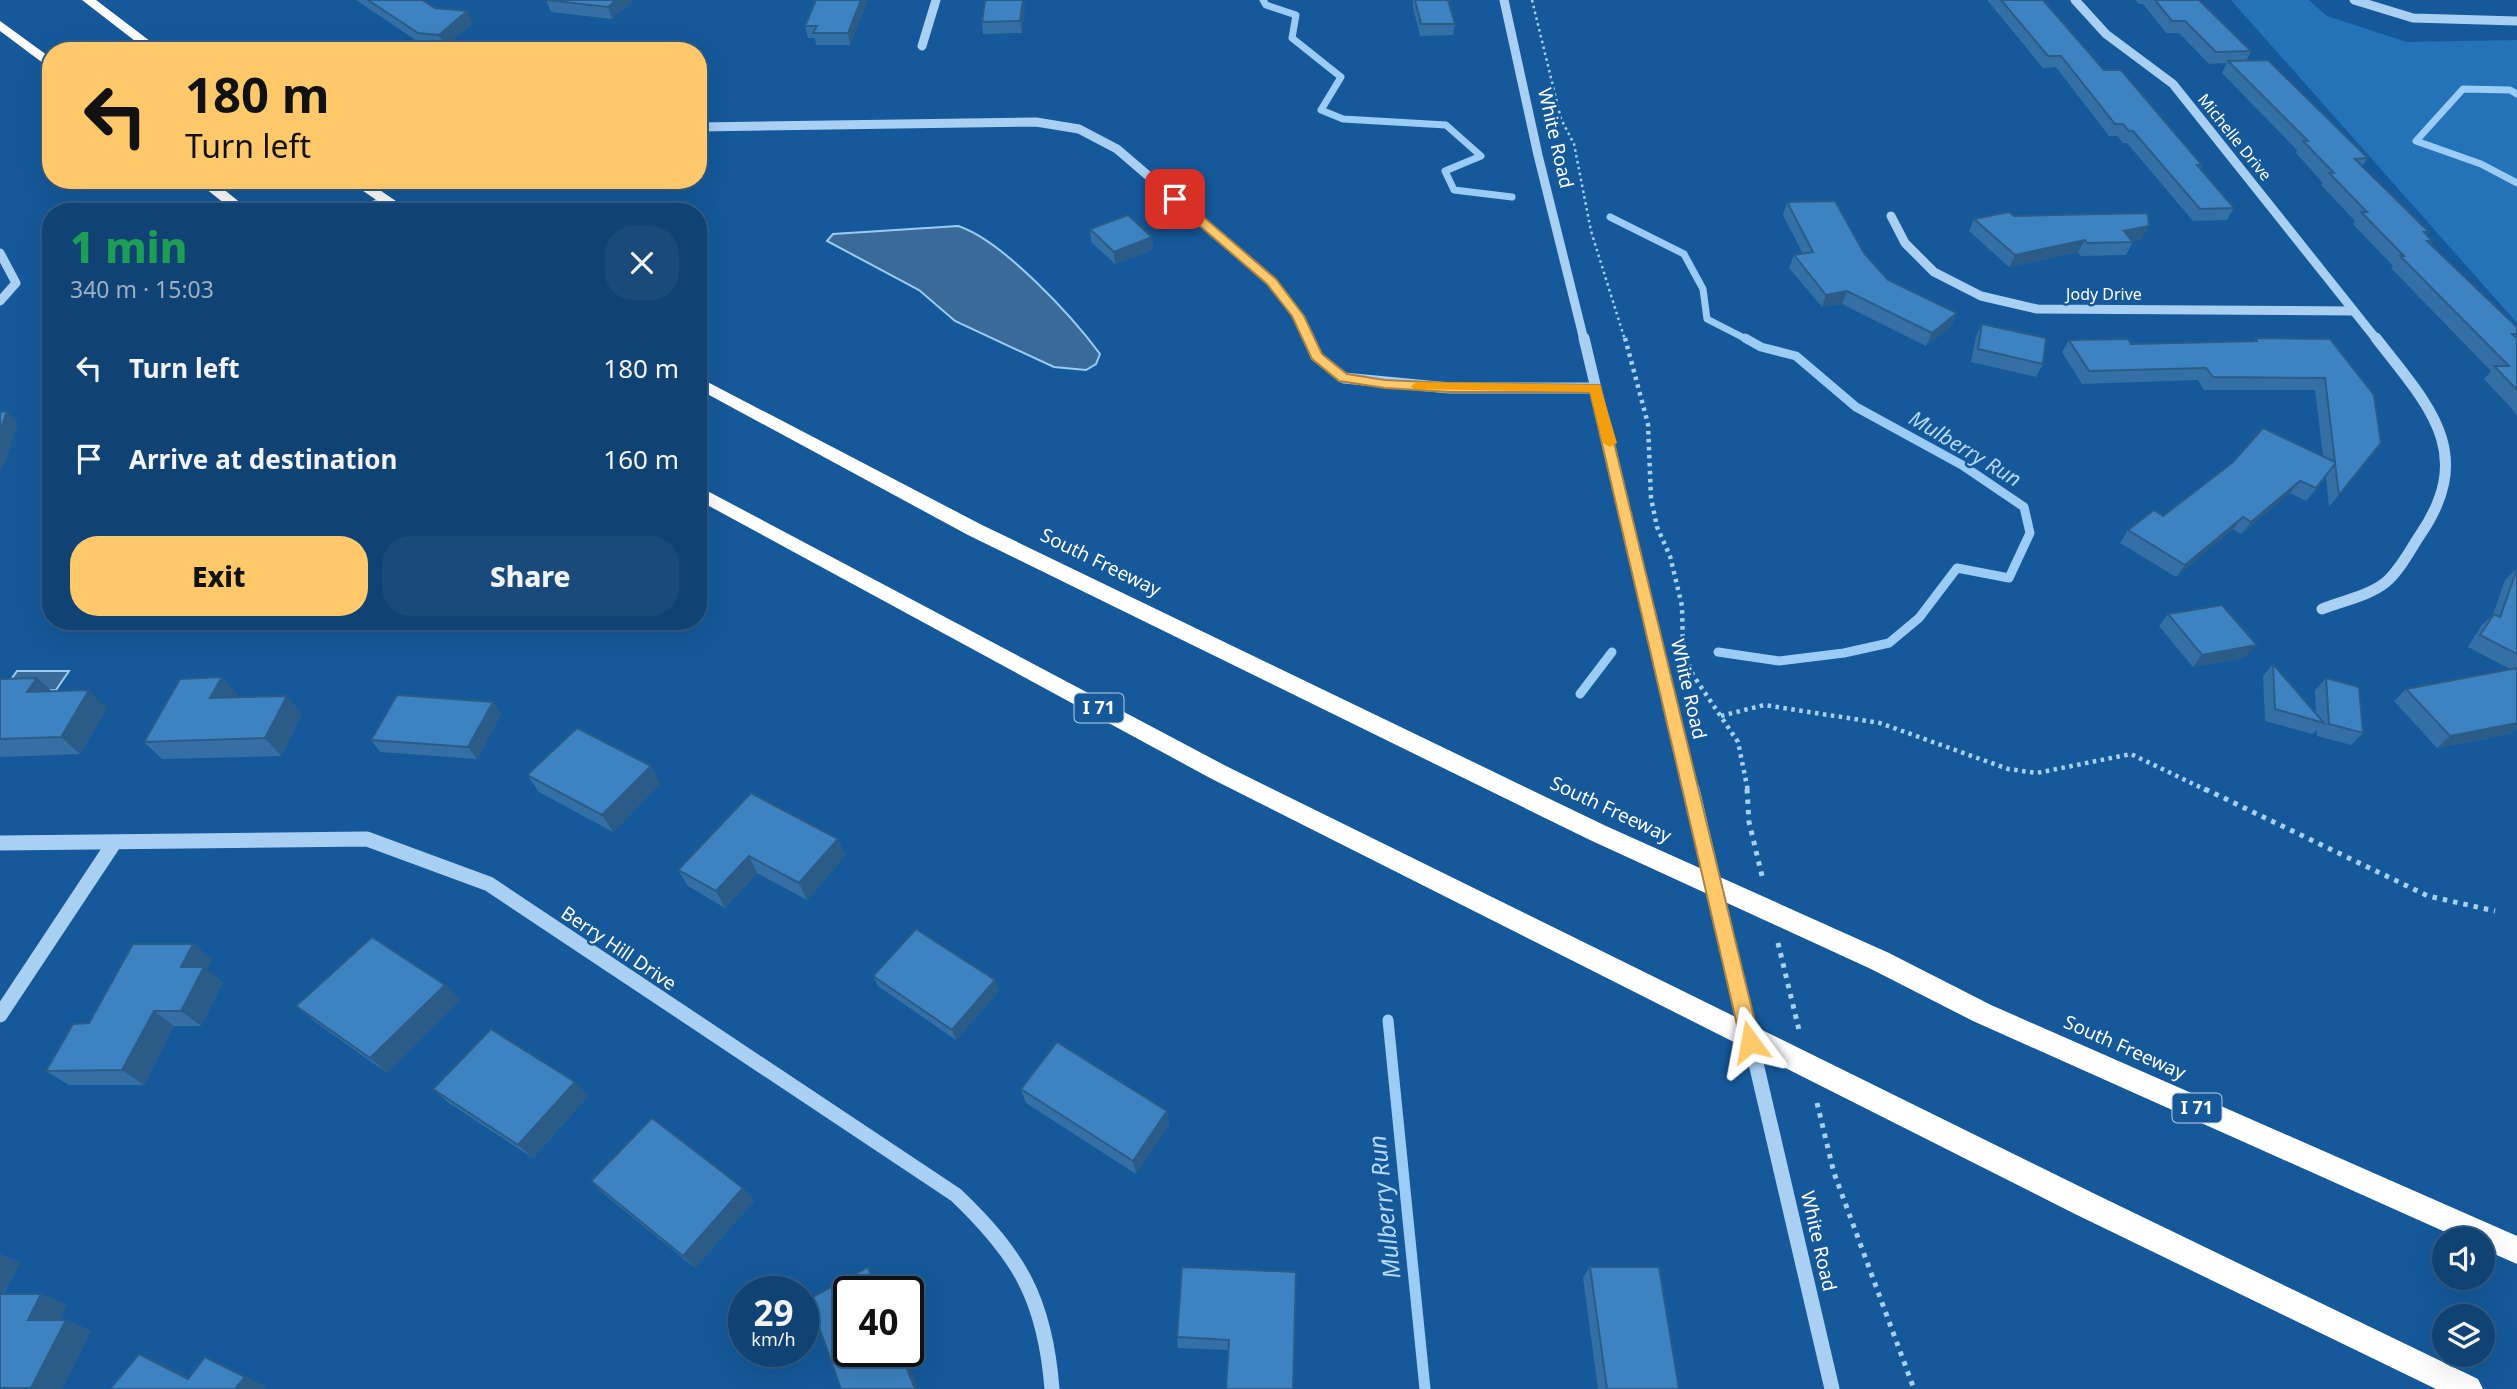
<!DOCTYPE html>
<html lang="en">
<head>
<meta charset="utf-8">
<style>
	:root { --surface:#104374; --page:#194a79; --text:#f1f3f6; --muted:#9cb0c5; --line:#305c86; --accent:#ffc96b }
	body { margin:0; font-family:"Noto Sans",sans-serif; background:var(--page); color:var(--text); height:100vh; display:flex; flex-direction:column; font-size:26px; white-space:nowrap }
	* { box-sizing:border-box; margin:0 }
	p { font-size:23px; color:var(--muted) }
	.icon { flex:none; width:38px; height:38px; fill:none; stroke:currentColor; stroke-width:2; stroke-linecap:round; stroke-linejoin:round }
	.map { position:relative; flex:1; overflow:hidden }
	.sheet { position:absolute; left:42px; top:203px; width:665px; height:427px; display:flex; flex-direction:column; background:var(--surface); border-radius:28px; box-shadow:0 7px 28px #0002,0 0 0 2px var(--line) }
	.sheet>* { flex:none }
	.hud { position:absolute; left:42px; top:42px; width:665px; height:147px; border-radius:28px; box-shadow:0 7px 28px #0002,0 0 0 2px var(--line); background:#ffc96b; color:#111; overflow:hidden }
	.controls { position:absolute; left:2432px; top:1227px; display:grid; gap:14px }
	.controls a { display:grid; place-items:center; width:63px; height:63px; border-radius:50%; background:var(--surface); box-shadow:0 7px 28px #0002,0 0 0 2px var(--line); font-size:35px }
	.speed { position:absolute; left:728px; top:1276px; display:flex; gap:14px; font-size:35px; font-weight:700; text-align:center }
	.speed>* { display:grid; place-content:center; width:91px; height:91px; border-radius:50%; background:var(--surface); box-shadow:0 7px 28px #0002,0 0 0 2px var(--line); line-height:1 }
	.speed small { font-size:18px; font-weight:400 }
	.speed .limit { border:4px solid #111; border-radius:10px; background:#fff; color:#111 }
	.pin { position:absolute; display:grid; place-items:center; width:60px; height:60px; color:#fff; margin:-30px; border-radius:14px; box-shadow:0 4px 10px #0006 }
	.me { position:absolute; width:77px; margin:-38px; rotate:347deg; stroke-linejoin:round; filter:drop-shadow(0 0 5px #0008) }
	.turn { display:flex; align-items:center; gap:24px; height:147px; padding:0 28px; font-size:32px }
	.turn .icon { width:91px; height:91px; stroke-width:2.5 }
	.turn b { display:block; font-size:49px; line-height:60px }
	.round { display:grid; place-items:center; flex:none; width:74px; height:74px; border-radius:28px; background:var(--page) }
	.overview { display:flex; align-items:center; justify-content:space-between; height:119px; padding:0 28px }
	h1 { font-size:42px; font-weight:800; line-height:52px; color:#1e9e55 }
	.button { display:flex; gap:14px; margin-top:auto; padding:14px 28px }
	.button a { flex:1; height:80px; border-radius:28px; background:var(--accent); color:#111; font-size:28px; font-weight:800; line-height:80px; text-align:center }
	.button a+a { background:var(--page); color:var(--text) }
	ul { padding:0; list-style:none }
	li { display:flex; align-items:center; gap:21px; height:91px; padding:0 28px }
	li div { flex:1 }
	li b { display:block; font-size:26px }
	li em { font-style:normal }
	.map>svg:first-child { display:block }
</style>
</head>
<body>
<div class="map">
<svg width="2517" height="1389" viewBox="0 0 2517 1389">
	<rect width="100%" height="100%" fill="#15599a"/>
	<!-- green -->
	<polygon fill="#2472b7" points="2231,0 2309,0 2327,16 2407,42 2517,40 2517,323"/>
	<!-- water -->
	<g fill="#396a98" stroke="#9bccf5" stroke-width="2">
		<path d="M958 226C1002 240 1072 316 1100 354L1096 364 1086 370 1054 367 955 321 919 290 827 241 833 234Z"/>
		<polygon points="17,671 69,671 56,690 3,691"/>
	</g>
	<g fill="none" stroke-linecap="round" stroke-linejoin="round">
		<!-- stream-far2 -->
		<g stroke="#9bccf5" stroke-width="7">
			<polyline points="1263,0 1266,5 1296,15 1292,38 1341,77 1321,110 1343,119 1446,125 1481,156 1445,171 1454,190 1512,197"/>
			<polyline points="2517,94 2510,90 2463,89 2416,141 2481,164 2517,183"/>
			<polyline points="1610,217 1684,254 1703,289 1707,319 1748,340"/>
		</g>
		<!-- stream-far1 -->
		<g stroke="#9bccf5" stroke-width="9">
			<polyline points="1718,652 1779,661 1844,653 1889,643 1919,618 1957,568 2009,578 2030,533 2024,507 1962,465 1856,407 1796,356 1761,347 1745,338"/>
			<polyline points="1580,694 1612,652"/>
		</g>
		<!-- stream -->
		<polyline stroke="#9bccf5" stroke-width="11" points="1388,1020 1425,1389"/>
		<!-- path-far2 -->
		<polyline stroke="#a9d0f3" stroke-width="2.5" stroke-dasharray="2.5 3.5" stroke-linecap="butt" points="1532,0 1561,119 1574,144 1591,231 1625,340"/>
		<!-- path-far1 -->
		<g stroke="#a9d0f3" stroke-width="4.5" stroke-dasharray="3.5 4.5" stroke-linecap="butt">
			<polyline points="1625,338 1648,424 1651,498 1657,527 1670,556 1682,606 1683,649 1693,675 1738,742 1748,791"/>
			<polyline points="1721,716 1764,705 1880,723 2008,769 2037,773 2131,754 2208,791"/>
		</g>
		<!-- path -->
		<g stroke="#a9d0f3" stroke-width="5" stroke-dasharray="4.5 6" stroke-linecap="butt">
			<polyline points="1747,789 1749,822 1763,880"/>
			<polyline points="2205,789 2428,896 2495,911"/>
			<polyline points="1778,943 1799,1030"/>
			<polyline points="1817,1103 1834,1173 1914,1389"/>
		</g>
		<!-- minor-far2 -->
		<g stroke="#a9d0f3" stroke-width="9">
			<polyline points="1504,0 1538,155 1584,340"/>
			<polyline points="2075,0 2106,34 2173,84 2377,340"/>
			<polyline points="2354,0 2413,18 2517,21"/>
			<polyline points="922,46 936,0"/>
			<polyline points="698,127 1036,122 1079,129 1117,149 1271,281 1297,316 1309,340"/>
			<polyline points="359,212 385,200"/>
			<polyline points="1891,216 1905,243 1934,272 1981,296 2037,309 2353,311"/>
			<polyline points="0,253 16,283 0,301"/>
		</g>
		<!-- minor-far1 -->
		<g stroke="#a9d0f3" stroke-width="11">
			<polyline points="1308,338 1316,356 1344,378 1449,388 1596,388"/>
			<polyline points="1584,338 1692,791"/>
			<path d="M2322 609C2342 601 2369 596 2386 582 2400 570 2410 550 2420 535 2477 452 2428 405 2376 338"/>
		</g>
		<!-- minor -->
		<g stroke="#a9d0f3" stroke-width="15">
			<polyline points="1692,789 1832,1389"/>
			<path d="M0 843 367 839 489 884 956 1195C1020 1256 1045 1300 1052 1389"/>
			<polyline points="0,1015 114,843"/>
		</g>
		<!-- highway -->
		<g fill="#fff" fill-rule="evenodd">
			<polygon points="82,0 96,0 163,51 148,51"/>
			<polygon points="0,21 51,58 51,69 0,31"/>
			<polygon points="195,180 212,180 252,212 235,212"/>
			<polygon points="347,180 365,180 412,212 394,212"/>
			<polygon points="698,377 982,525 1606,826 1889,953 1991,1005 2517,1236 2517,1264 2483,1249 2483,1239 2461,1239 1973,1021 1871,969 1590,840 968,535 698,389"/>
			<polygon points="698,486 1226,766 2095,1194 2478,1379 2483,1389 2436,1389 2075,1214 1210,778 698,500"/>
		</g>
	</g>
	<!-- wall -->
	<g fill="#3470a6">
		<polygon points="356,0 422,0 435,8 473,23 445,47 423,45"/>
		<polygon points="546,0 634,0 612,19 551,12"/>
		<polygon points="868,0 850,45 816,45 815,38 808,38 805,26"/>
		<polygon points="1413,0 1448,0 1455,24 1453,35 1420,36 1413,7"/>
		<polygon points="1987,0 2043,0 2104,70 2202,165 2200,169 2234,208 2227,220 2193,221 2127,143 2123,143 2117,136 2109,136 2056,67 2043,68"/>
		<polygon points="2135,0 2199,0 2251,51 2246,61 2368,158 2362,166 2429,232 2427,235 2432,241 2430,244 2517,327 2517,416 2513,410 2484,379 2491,371 2391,268 2393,266 2353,224 2355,221 2321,185 2323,183 2296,153 2297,150 2222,73 2227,63 2209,64 2179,33 2166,33 2143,4 2139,4"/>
		<polygon points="1025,4 1022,33 983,34 982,22"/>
		<polygon points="1787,202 1864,253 1888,280 1957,313 1951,326 1926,346 1842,304 1822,307 1789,268 1794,255 1803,254 1783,215"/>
		<polygon points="2014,216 2142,239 2132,241 2133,242 2126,255 2081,256 2078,252 2009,267 1969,231 1974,219"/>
		<polygon points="1090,229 1152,237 1153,250 1115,264 1091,242"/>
		<polygon points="1982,324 2043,364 2036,377 1971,362 1976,336"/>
		<polygon points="2256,338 2330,339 2381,443 2329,507 2326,477 2306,501 2290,493 2241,534 2233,529 2176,577 2120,543 2128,530 2163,516 2323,456 2315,390 2204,390 2198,380 2082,384 2062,352 2069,340 2131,344 2254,341"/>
		<polygon points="2517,568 2517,728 2510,734 2437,748 2394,701 2406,689 2510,669 2468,647 2481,626 2493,615 2505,580"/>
		<polygon points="2168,614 2246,657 2193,667 2159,626"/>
		<polygon points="2273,664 2316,713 2315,690 2326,678 2363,733 2351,745 2317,736 2317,730 2313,734 2265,721 2263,676"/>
		<polygon points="0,679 52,691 107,708 80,754 0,757"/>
		<polygon points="238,695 236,698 287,696 302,714 281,756 162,759 144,742"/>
		<polygon points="493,702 501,714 477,759 380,752 371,740"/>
		<polygon points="651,766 660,784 613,832 539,792 527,775"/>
		<polygon points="838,839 845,856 807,900 757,873 725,908 688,886 678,870"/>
		<polygon points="193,944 212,959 207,970 223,982 201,1026 174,1026 144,1085 69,1085 46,1071 89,1023"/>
		<polygon points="873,976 999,991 956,1040 878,986"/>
		<polygon points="445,985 460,1000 387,1073 314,1021 296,1006"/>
		<polygon points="575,1082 588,1096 533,1158 449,1103 433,1089"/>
		<polygon points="1021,1089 1167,1111 1169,1125 1136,1174 1026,1103"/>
		<polygon points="591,1181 743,1188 754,1201 695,1268 604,1194"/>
		<polygon points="0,1254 20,1263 3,1294 41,1294 67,1305 59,1320 66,1320 91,1331 62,1389 0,1389"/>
		<polygon points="1182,1267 1293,1389 1228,1350 1178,1348 1177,1337"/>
		<polygon points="1590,1267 1679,1389 1598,1389 1583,1278"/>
	</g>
	<!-- shaded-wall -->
	<g fill="#2b5b87">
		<polygon points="616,0 634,0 612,19 608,7"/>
		<polygon points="861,0 868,0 850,45 848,33"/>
		<polygon points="1023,0 1024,0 1025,4 1022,33 1020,21"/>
		<polygon points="467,11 473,23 445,47 439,35"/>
		<polygon points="2149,226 2142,239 2124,243 2124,231"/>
		<polygon points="1152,237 1153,250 1115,264 1114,252"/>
		<polygon points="2085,240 2078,252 2009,267 2015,255"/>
		<polygon points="1847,291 1842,304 1822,307 1826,295"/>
		<polygon points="1957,313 1951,326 1926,346 1932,333"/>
		<polygon points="7,411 18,424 7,458 0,473 0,432"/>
		<polygon points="2300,481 2290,493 2241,534 2251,522"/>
		<polygon points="2243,517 2233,529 2176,577 2185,565"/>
		<polygon points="2257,645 2246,657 2193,667 2202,655"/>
		<polygon points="222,677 238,695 227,716 210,698"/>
		<polygon points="37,678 56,695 27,692"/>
		<polygon points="89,690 107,708 80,754 61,737"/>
		<polygon points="287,696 302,714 281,756 265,738"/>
		<polygon points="493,702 501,714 477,759 468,747"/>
		<polygon points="2517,723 2517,728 2510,734 2437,748 2450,736"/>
		<polygon points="651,766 660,784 613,832 602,815"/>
		<polygon points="838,839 845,856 807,900 799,883"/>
		<polygon points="749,856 757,873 725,908 716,891"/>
		<polygon points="193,944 212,959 207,970 223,982 201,1026 181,1011 181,967"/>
		<polygon points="995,980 999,991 956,1040 952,1030"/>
		<polygon points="445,985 460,1000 387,1073 370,1058"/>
		<polygon points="154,1011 174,1026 144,1085 122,1070"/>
		<polygon points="575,1082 588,1096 533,1158 518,1145"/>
		<polygon points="1167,1111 1169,1125 1136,1174 1133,1161"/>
		<polygon points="743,1188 754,1201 695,1268 683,1256"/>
		<polygon points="0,1254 20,1263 0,1298"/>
		<polygon points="868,1267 876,1279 881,1292 877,1292"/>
		<polygon points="41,1294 67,1305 54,1331 28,1320"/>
		<polygon points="66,1320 91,1331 62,1389 34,1389 31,1388"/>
		<polygon points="900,1351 904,1351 918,1389 915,1389"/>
		<polygon points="139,1354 163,1364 211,1389 188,1379"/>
		<polygon points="205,1357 228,1367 267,1387 265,1389 235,1389"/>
	</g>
	<!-- building -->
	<g fill="#3d82c1" stroke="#2b5b87" stroke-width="2">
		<polygon points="368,0 422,0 435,8 467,11 439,35 418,33"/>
		<polygon points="546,0 616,0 608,7"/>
		<polygon points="816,0 861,0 848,33 813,33 817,26 805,26"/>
		<polygon points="985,0 1023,0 1020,21 982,22"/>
		<polygon points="1415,0 1448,0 1455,24 1421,24"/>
		<polygon points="2001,0 2043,0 2104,70 2121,70 2202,165 2197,165 2234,208 2200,209 2133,131 2129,131 2123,124 2115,124 2061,56 2048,56"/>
		<polygon points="2155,0 2199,0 2251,51 2216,52 2185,21 2172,21"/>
		<polygon points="2268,60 2368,158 2355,159 2429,232 2424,232 2432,241 2427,241 2517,327 2517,334 2512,334 2517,339 2517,390 2494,366 2509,366 2400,256 2404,256 2361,212 2367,212 2329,173 2334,173 2303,141 2308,141 2228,61"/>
		<polygon points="1835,201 1864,253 1888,280 1957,313 1932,333 1847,291 1826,295 1794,255 1813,252 1787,202"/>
		<polygon points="2009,212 2014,216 2148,213 2149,226 2124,231 2133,242 2087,243 2085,240 2015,255 1974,219"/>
		<polygon points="1128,215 1152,237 1114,252 1090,229"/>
		<polygon points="1982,324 2046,338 2043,364 1978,349"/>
		<polygon points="2256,338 2330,339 2374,395 2381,443 2339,495 2335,464 2316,488 2300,481 2251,522 2243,517 2185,565 2128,530 2154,510 2163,516 2233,462 2263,428 2335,462 2325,378 2213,377 2206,368 2089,371 2069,340 2128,339 2131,344 2257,341"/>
		<polygon points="7,411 0,432 0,412"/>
		<polygon points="2517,569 2517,654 2480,635 2494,614 2500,617"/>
		<polygon points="2222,605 2257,645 2202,655 2168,614"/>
		<polygon points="2273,664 2324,723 2275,709"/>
		<polygon points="2517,668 2517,723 2450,736 2406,689"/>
		<polygon points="222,677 210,698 287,696 265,738 144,742 180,679"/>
		<polygon points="37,678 27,692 89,690 61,737 0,739 0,679"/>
		<polygon points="2326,678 2359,687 2363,733 2329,724"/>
		<polygon points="397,695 493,702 468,747 371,740"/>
		<polygon points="577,728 651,766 602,815 527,775"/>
		<polygon points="751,793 838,839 799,883 749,856 716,891 678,870"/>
		<polygon points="916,929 995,980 952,1030 873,976"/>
		<polygon points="372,937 445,985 370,1058 296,1006"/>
		<polygon points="133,944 193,944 181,967 204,967 181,1011 154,1011 122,1070 46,1071 73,1024 89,1023"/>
		<polygon points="491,1029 575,1082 518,1145 433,1089"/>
		<polygon points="1057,1042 1167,1111 1133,1161 1021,1089"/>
		<polygon points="652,1118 743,1188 683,1256 591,1181"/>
		<polygon points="868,1267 877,1292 849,1292 849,1351 900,1351 915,1389 841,1389 809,1299"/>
		<polygon points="1182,1267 1296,1272 1293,1389 1226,1389 1229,1340 1177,1337"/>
		<polygon points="1590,1267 1659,1267 1679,1389 1607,1389"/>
		<polygon points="0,1294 41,1294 28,1320 66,1320 31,1388 0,1388"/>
		<polygon points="139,1354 188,1379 205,1357 245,1377 235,1389 110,1389"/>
	</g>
	<!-- route -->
	<polygon fill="#ffc96b" stroke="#a68346" stroke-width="2" points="1171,196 1179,196 1276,279 1304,316 1322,354 1347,374 1385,380 1449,383 1600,385 1760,1042 1757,1049 1750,1051 1743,1049 1741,1042 1590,392 1449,392 1385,388 1339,381 1312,359 1292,316 1267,284 1171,201"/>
	<!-- slow -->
	<polygon fill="#f59e0b" points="1417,382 1600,385 1617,443 1610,447 1603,443 1590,392 1413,389 1411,386"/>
	<g text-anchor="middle" stroke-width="5" stroke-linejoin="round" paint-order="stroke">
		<!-- far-street labels -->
		<g font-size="16" fill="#fff" stroke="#15599a">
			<text transform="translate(2235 137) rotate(51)" y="6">Michelle Drive</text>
			<text x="2104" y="300">Jody Drive</text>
		</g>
		<!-- shield labels -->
		<g fill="#15599a" stroke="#b9cde1" stroke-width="2">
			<rect x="1074.5" y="693.5" width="49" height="29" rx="5"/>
			<rect x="2172.5" y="1093.5" width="49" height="29" rx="5"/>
		</g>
		<g font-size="18" font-weight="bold" fill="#fff">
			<text x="1099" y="714">I 71</text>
			<text x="2197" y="1114">I 71</text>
		</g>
		<!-- street labels -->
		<g font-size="19" fill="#fff" stroke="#15599a">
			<text transform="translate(1556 138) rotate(77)" y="7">White Road</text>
			<text transform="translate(1101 562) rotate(26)" y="7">South Freeway</text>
			<text transform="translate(1689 689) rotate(77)" y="7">White Road</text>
			<text transform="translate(1611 809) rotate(25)" y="7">South Freeway</text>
			<text transform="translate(619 948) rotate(34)" y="7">Berry Hill Drive</text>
			<text transform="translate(2125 1047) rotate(24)" y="7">South Freeway</text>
			<text transform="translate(1819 1241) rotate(77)" y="7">White Road</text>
		</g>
		<!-- water labels -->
		<g font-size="21" font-style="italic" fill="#b5daf9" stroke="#15599a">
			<text transform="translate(1965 449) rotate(31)" y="7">Mulberry Run</text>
		</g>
		<!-- near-water labels -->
		<g font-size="24" font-style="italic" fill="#b5daf9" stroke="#15599a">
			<text transform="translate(1385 1207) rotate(-96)" y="8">Mulberry Run</text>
		</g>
	</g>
</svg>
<div class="controls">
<a><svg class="icon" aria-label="sound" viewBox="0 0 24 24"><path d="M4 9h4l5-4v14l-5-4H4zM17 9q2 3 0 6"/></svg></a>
<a><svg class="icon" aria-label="layers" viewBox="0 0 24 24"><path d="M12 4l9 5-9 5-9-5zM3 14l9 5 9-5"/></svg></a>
</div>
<div class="speed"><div>29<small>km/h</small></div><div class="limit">40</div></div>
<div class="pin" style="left:1175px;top:199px;background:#d93025"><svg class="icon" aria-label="arrive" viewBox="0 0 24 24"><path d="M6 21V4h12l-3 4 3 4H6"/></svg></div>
<svg class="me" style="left:1750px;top:1042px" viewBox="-20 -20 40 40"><path d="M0-17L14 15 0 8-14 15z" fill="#ffc96b" stroke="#fff" stroke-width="4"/></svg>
<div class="hud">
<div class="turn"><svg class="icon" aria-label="left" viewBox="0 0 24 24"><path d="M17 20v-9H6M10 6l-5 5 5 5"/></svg><div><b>180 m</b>Turn left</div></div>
</div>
<section class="sheet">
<div class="overview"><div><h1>1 min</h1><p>340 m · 15:03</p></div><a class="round"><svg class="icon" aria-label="close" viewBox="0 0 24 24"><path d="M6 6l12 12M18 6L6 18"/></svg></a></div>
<ul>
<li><svg class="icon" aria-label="left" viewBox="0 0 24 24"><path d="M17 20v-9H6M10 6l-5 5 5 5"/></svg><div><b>Turn left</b></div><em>180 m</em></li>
<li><svg class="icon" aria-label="arrive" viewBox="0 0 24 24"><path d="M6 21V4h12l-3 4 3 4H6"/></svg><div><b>Arrive at destination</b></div><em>160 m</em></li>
</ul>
<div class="button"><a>Exit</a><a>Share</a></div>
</section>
</div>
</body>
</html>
